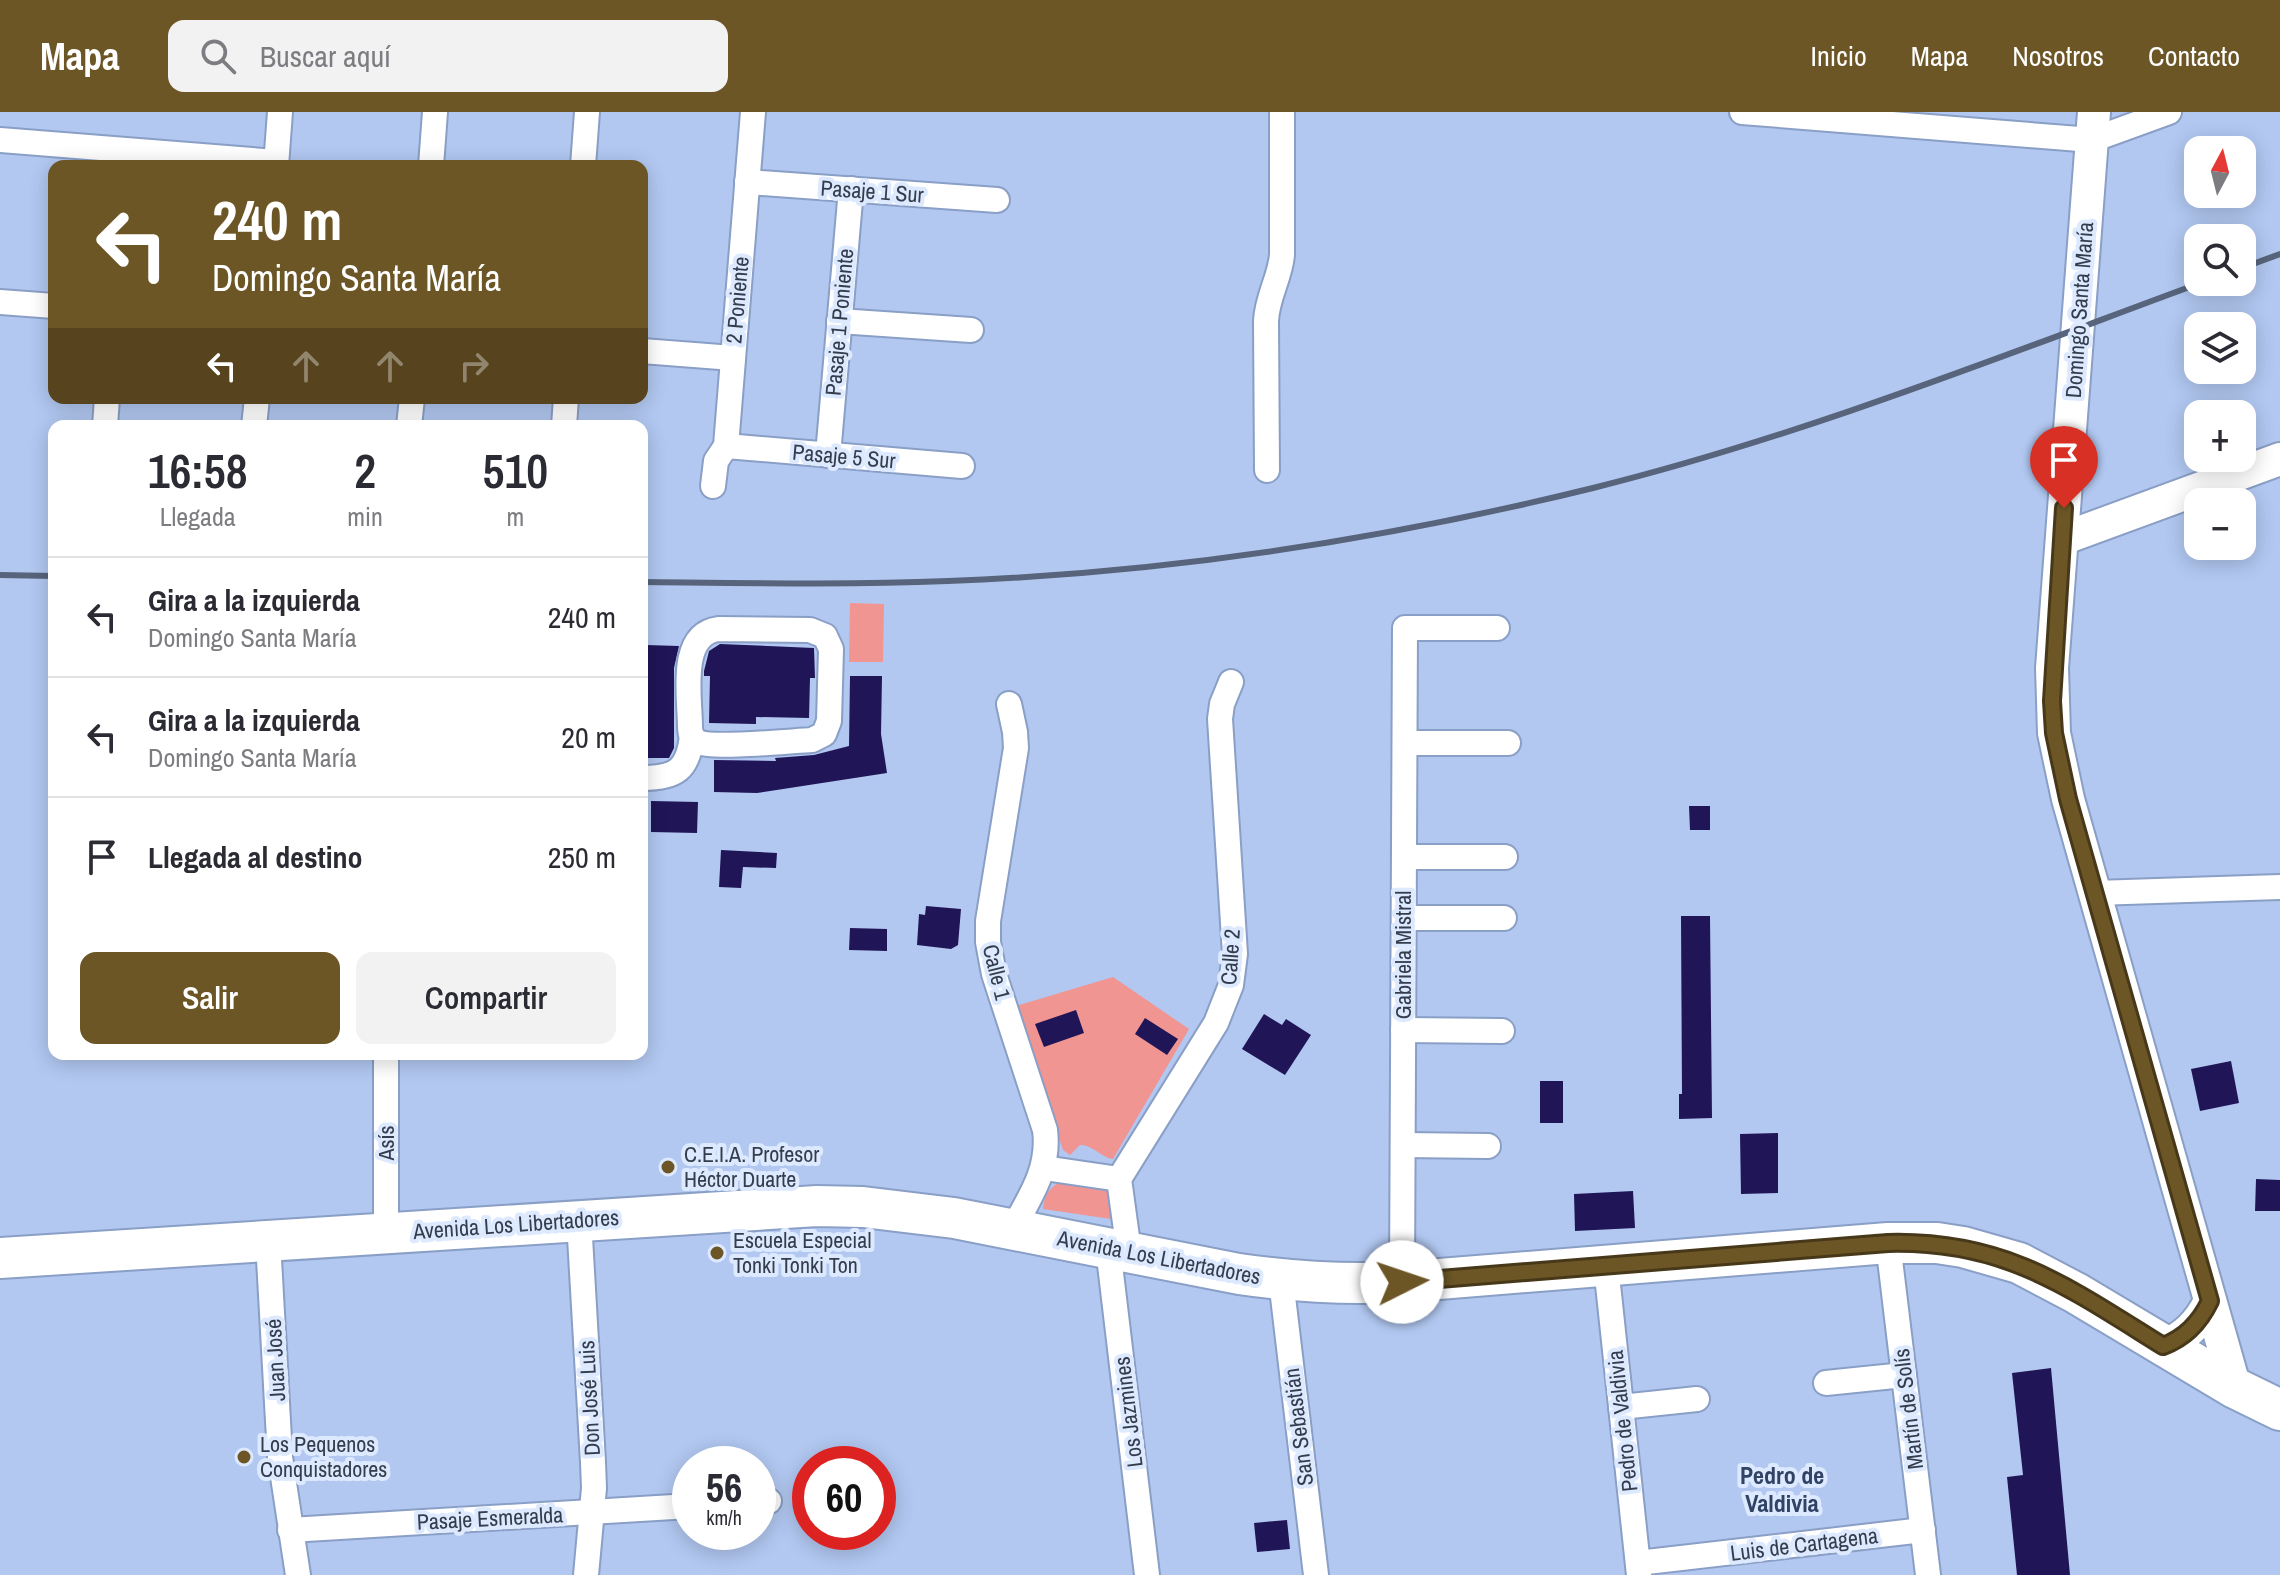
<!DOCTYPE html>
<html lang="es">
<head>
<meta charset="utf-8">
<style>
	:root { --surface:#fff; --page:#f2f2f3; --text:#2b2b33; --muted:#7c7c81; --line:#e1e1e2; --accent:#6d5626 }
	body { margin:0; font-family:"Archivo Narrow",sans-serif; background:var(--page); color:var(--text); height:100vh; display:flex; flex-direction:column; font-size:30px; white-space:nowrap }
	* { box-sizing:border-box; margin:0 }
	p { font-size:26px; color:var(--muted) }
	.icon { flex:none; width:44px; height:44px; fill:none; stroke:currentColor; stroke-width:2; stroke-linecap:round; stroke-linejoin:round }
	.map { position:relative; flex:1; overflow:hidden }
	.side { position:absolute; left:48px; top:308px; width:600px; height:640px; display:flex; flex-direction:column; background:var(--surface); border-radius:16px; box-shadow:0 4px 20px #0003 }
	.side>* { flex:none }
	.banner { position:absolute; left:48px; top:48px; width:600px; height:244px; border-radius:16px; box-shadow:0 4px 20px #0003; background:#6d5626; color:#fff; overflow:hidden }
	.needle { width:52px; rotate:7deg }
	.controls { position:absolute; left:2184px; top:24px; display:grid; gap:16px }
	.controls a { display:grid; place-items:center; width:72px; height:72px; border-radius:16px; background:var(--surface); box-shadow:0 4px 20px #0003; font-size:40px }
	.speed { position:absolute; left:672px; top:1334px; display:flex; gap:16px; font-size:40px; font-weight:700; text-align:center }
	.speed>* { display:grid; place-content:center; width:104px; height:104px; border-radius:50%; background:var(--surface); box-shadow:0 4px 20px #0003; line-height:1 }
	.speed small { font-size:20px; font-weight:400 }
	.speed .limit { border:12px solid #d22; background:#fff; color:#111 }
	.pin { position:absolute; display:grid; place-items:center; width:68px; height:68px; color:#fff; margin:-82px -34px; border-radius:50% 50% 50% 0; rotate:-45deg; box-shadow:0 0 8px #0007 }
	.pin .icon { rotate:45deg }
	.me { position:absolute; width:88px; margin:-44px; rotate:86deg; stroke-linejoin:round; filter:drop-shadow(0 0 6px #0008) }
	.turn { display:flex; align-items:center; gap:28px; height:168px; padding:0 32px; font-size:36px }
	.turn .icon { width:104px; height:104px; stroke-width:2.5 }
	.turn b { display:block; font-size:56px; line-height:68px }
	.lanes { display:flex; align-items:center; height:76px; padding:0 32px; background:#0003; justify-content:center; gap:40px; direction:ltr }
	.lanes .off { opacity:.35 }
	.eta { display:flex; justify-content:space-evenly; align-items:center; height:136px; text-align:center }
	.eta b { font-size:48px; font-weight:600; line-height:56px }
	.action { display:flex; gap:16px; margin-top:auto; padding:16px 32px }
	.action a { flex:1; height:92px; border-radius:16px; background:var(--accent); color:#fff; font-size:32px; font-weight:600; line-height:92px; text-align:center }
	.action a+a { background:var(--page); color:var(--text) }
	ul { padding:0; list-style:none }
	li { display:flex; align-items:center; gap:24px; height:120px; padding:0 32px; border-top:2px solid var(--line) }
	li div { flex:1 }
	li b { display:block; font-size:30px }
	li em { font-style:normal }
	header { display:flex; align-items:center; gap:48px; box-sizing:border-box; height:112px; padding:0 40px; background:var(--accent); color:#fff }
	header strong { font-size:38px }
	nav { display:flex; gap:44px; margin-inline-start:auto; font-size:28px }
	.search { width:560px; height:72px; background:var(--page); display:flex; align-items:center; gap:20px; box-sizing:border-box; padding:0 28px; border-radius:16px; color:var(--muted); font-size:30px }
	.map>svg:first-child { display:block }
</style>
</head>
<body>
<header>
<strong>Mapa</strong>
<div class="search"><svg class="icon" aria-label="search" viewBox="0 0 24 24"><circle cx="10" cy="10" r="6"/><path d="M15 15l6 6"/></svg>Buscar aquí</div>
<nav><a>Inicio</a><a>Mapa</a><a>Nosotros</a><a>Contacto</a></nav>
</header>
<div class="map">
<svg width="2280" height="1463" viewBox="0 0 2280 1463">
	<rect width="100%" height="100%" fill="#b2c8f1"/>
	<!-- green -->
	<g fill="#f09591">
		<polygon points="850,491 884,492 883,550 849,550"/>
		<path d="M1113 865 1189 917 1113 1047C1100 1045 1092 1032 1080 1033L1070 1043 1063 1038 1016 894Z"/>
		<path d="M1064 1067C1092 1073 1121 1069 1111 1107L1043 1097C1045 1080 1050 1076 1064 1067Z"/>
	</g>
	<!-- building -->
	<g fill="#201557">
		<polygon points="720,532 814,536 815,566 810,566 809,606 756,605 756,612 709,611 710,564 704,564 704,559 709,539"/>
		<polygon points="646,533 679,534 674,556 674,636 669,646 642,646"/>
		<polygon points="850,564 882,564 881,622 887,661 757,681 714,680 714,648 776,649 775,646 814,643 849,634"/>
		<polygon points="651,689 698,690 697,721 651,720"/>
		<polygon points="1689,694 1710,694 1710,718 1690,718"/>
		<polygon points="721,738 777,741 776,756 743,755 741,776 719,775"/>
		<polygon points="926,794 961,797 958,833 951,837 917,833 919,802 925,803"/>
		<polygon points="1681,804 1710,804 1712,1006 1679,1007 1679,982 1682,982"/>
		<polygon points="850,816 887,817 887,839 849,838"/>
		<polygon points="1076,898 1084,921 1044,935 1035,912"/>
		<polygon points="1264,902 1282,913 1286,907 1311,923 1285,963 1242,937"/>
		<polygon points="1145,906 1178,927 1167,943 1135,922"/>
		<polygon points="2231,949 2239,991 2200,999 2191,957"/>
		<rect x="1540" y="969" width="23" height="42"/>
		<polygon points="1778,1021 1778,1081 1741,1082 1740,1022"/>
		<polygon points="2256,1067 2280,1068 2280,1099 2255,1099"/>
		<polygon points="1633,1079 1635,1116 1575,1119 1574,1082"/>
		<polygon points="2051,1256 2070,1463 2017,1463 2007,1365 2023,1363 2012,1261"/>
		<polygon points="1287,1408 1290,1437 1257,1440 1254,1411"/>
	</g>
	<g fill="none" stroke-linecap="round" stroke-linejoin="round">
		<defs>
			<g id="minor">
				<polyline points="1742,0 2092,28 2169,0"/>
				<polyline points="0,28 276,50"/>
				<polyline points="276,54 280,0"/>
				<polyline points="431,54 435,0"/>
				<polyline points="583,54 587,0"/>
				<polyline points="747,70 997,88"/>
				<polyline points="0,190 54,194"/>
				<polyline points="839,209 971,218"/>
				<polyline points="642,239 733,246"/>
				<polyline points="105,314 107,286"/>
				<polyline points="254,314 257,286"/>
				<polyline points="409,314 412,286"/>
				<polyline points="564,314 566,286"/>
				<polyline points="726,334 962,354"/>
				<polyline points="828,343 851,77"/>
				<path d="M1267 358 1266 209C1267 185 1280 166 1282 143V0"/>
				<polyline points="713,374 716,349 726,334 753,0"/>
				<path d="M718 517 810 518 825 524 831 537 829 609 824 622 812 628C791 629 713 637 698 630 692 627 690 621 690 615 690 585 678 523 718 517Z"/>
				<path d="M1009 592 1015 620 1016 636 988 809V830L994 862 1045 1018C1050 1057 1030 1085 1012 1118"/>
				<polyline points="1405,631 1508,631"/>
				<path d="M642 666C676 666 688 658 692 624"/>
				<polyline points="1404,745 1505,745"/>
				<polyline points="2095,781 2280,775"/>
				<polyline points="1404,806 1504,806"/>
				<polyline points="1403,918 1502,919"/>
				<polyline points="1403,1033 1488,1034"/>
				<polyline points="1044,1056 1119,1067"/>
				<polyline points="579,1108 593,1350 594,1376 586,1463"/>
				<polyline points="386,1121 386,942"/>
				<polyline points="268,1129 280,1345 298,1463"/>
				<polyline points="1888,1131 1928,1463"/>
				<polyline points="1108,1136 1147,1463"/>
				<polyline points="1129,1140 1119,1067 1216,911 1231,873 1235,842 1220,607 1222,592 1231,570"/>
				<polyline points="1606,1154 1639,1463"/>
				<polyline points="1281,1168 1316,1463"/>
				<polyline points="1402,1170 1405,516 1497,516"/>
				<polyline points="1826,1271 1904,1263"/>
				<polyline points="1621,1295 1697,1287"/>
				<polyline points="758,1390 769,1389"/>
				<polyline points="290,1418 690,1394"/>
				<polyline points="1638,1451 1923,1418"/>
			</g>
			<g id="tertiary">
				<polyline points="2094,0 2052,556 2054,621 2068,687 2235,1276"/>
				<polyline points="2062,427 2280,347"/>
				<path d="M2163 1234C2185 1226 2200 1210 2210 1189"/>
			</g>
			<path id="primary" d="M0 1146 817 1094 863 1095 954 1106 1239 1162C1294 1170 1347 1173 1402 1170L1888 1131H1937L1963 1135 2019 1151 2076 1181 2235 1276 2280 1298"/>
		</defs>
		<!-- minor casing -->
		<use href="#minor" stroke="#8a9fc6" stroke-width="28"/>
		<!-- tertiary casing -->
		<use href="#tertiary" stroke="#8a9fc6" stroke-width="36"/>
		<!-- primary casing -->
		<use href="#primary" stroke="#8a9fc6" stroke-width="44"/>
		<!-- minor -->
		<use href="#minor" stroke="#fff" stroke-width="24"/>
		<!-- tertiary -->
		<use href="#tertiary" stroke="#fff" stroke-width="32"/>
		<!-- primary -->
		<use href="#primary" stroke="#fff" stroke-width="40"/>
		<!-- rail -->
		<g stroke="#57647b" stroke-width="6">
			<polyline points="2242,156 2280,142"/>
			<polyline points="0,463 54,464"/>
			<path d="M642 470C744 471 846 473 948 469 1165 461 1382 428 1593 376 1802 324 2002 244 2203 170"/>
		</g>
	</g>
	<g fill="none" stroke-linecap="round" stroke-linejoin="round">
		<defs>
			<path id="route" d="M1402 1170 1888 1131C2005 1128 2068 1175 2163 1234 2185 1226 2200 1210 2210 1189L2068 687 2054 621 2052 589 2064 396"/>
		</defs>
		<!-- route casing -->
		<use href="#route" stroke="#473819" stroke-width="20"/>
		<!-- route -->
		<use href="#route" stroke="#6d5626" stroke-width="14"/>
	</g>
	<!-- markers -->
	<g fill="#6d5626" stroke="#dde9fe" stroke-width="3">
		<circle cx="668" cy="1055" r="8"/>
		<circle cx="717" cy="1141" r="8"/>
		<circle cx="244" cy="1345" r="8"/>
	</g>
	<g text-anchor="middle" stroke-width="8" stroke-linejoin="round" paint-order="stroke">
		<!-- street labels -->
		<g font-size="22" fill="#343d4d" stroke="#dde9fe">
			<text transform="translate(872 79) rotate(4)" y="8">Pasaje 1 Sur</text>
			<text transform="translate(737 188) rotate(-85)" y="8">2 Poniente</text>
			<text transform="translate(2079 198) rotate(-86)" y="8">Domingo Santa María</text>
			<text transform="translate(839 210) rotate(-85)" y="8">Pasaje 1 Poniente</text>
			<text transform="translate(844 344) rotate(5)" y="8">Pasaje 5 Sur</text>
			<text transform="translate(1403 843) rotate(-90)" y="8">Gabriela Mistral</text>
			<text transform="translate(1230 845) rotate(-86)" y="8">Calle 2</text>
			<text transform="translate(997 860) rotate(76)" y="8">Calle 1</text>
			<text transform="translate(386 1031) rotate(-90)" y="8">Asís</text>
			<text transform="translate(516 1112) rotate(-4)" y="8">Avenida Los Libertadores</text>
			<text transform="translate(1159 1145) rotate(11)" y="8">Avenida Los Libertadores</text>
			<text transform="translate(275 1248) rotate(-93)" y="8">Juan José</text>
			<text transform="translate(589 1286) rotate(-93)" y="8">Don José Luis</text>
			<text transform="translate(1908 1297) rotate(-97)" y="8">Martín de Solís</text>
			<text transform="translate(1128 1300) rotate(-97)" y="8">Los Jazmines</text>
			<text transform="translate(1622 1309) rotate(-96)" y="8">Pedro de Valdivia</text>
			<text transform="translate(1298 1315) rotate(-97)" y="8">San Sebastián</text>
			<text transform="translate(490 1406) rotate(-3)" y="8">Pasaje Esmeralda</text>
			<text transform="translate(1804 1432) rotate(-7)" y="8">Luis de Cartagena</text>
		</g>
		<!-- poi labels -->
		<g font-size="22" fill="#343d4d" stroke="#dde9fe" text-anchor="start">
			<text x="684" y="1050">C.E.I.A. Profesor<tspan x="684" dy="25">Héctor Duarte</tspan></text>
			<text x="733" y="1136">Escuela Especial<tspan x="733" dy="25">Tonki Tonki Ton</tspan></text>
			<text x="260" y="1340">Los Pequenos<tspan x="260" dy="25">Conquistadores</tspan></text>
		</g>
		<!-- neighbourhood labels -->
		<g font-size="24" font-weight="bold" fill="#314365" stroke="#dde9fe">
			<text x="1782" y="1372">Pedro de<tspan x="1782" dy="28">Valdivia</tspan></text>
		</g>
	</g>
</svg>
<div class="controls">
<a><svg class="needle" viewBox="-14 -14 28 28"><path d="M0-13l5 13h-10z" fill="#e53935"/><path d="M0 13l5-13h-10z" fill="#7c7c81"/></svg></a>
<a><svg class="icon" aria-label="search" viewBox="0 0 24 24"><circle cx="10" cy="10" r="6"/><path d="M15 15l6 6"/></svg></a>
<a><svg class="icon" aria-label="layers" viewBox="0 0 24 24"><path d="M12 4l9 5-9 5-9-5zM3 14l9 5 9-5"/></svg></a>
<a>+</a>
<a>−</a>
</div>
<div class="speed"><div>56<small>km/h</small></div><div class="limit">60</div></div>
<div class="pin" style="left:2064px;top:396px;background:#d93025"><svg class="icon" aria-label="arrive" viewBox="0 0 24 24"><path d="M6 21V4h12l-3 4 3 4H6"/></svg></div>
<svg class="me" style="left:1402px;top:1170px" viewBox="-20 -20 40 40"><circle r="19" fill="#fff"/><path d="M0-13L10 11 0 6-10 11z" fill="#6d5626"/></svg>
<div class="banner">
<div class="turn"><svg class="icon" aria-label="left" viewBox="0 0 24 24"><path d="M17 20v-9H6M10 6l-5 5 5 5"/></svg><div><b>240 m</b>Domingo Santa María</div></div>
<div class="lanes"><svg class="icon" aria-label="left" viewBox="0 0 24 24"><path d="M17 20v-9H6M10 6l-5 5 5 5"/></svg><svg class="icon off" aria-label="ahead" viewBox="0 0 24 24"><path d="M12 20V5M6 11l6-6 6 6"/></svg><svg class="icon off" aria-label="ahead" viewBox="0 0 24 24"><path d="M12 20V5M6 11l6-6 6 6"/></svg><svg class="icon off" aria-label="right" viewBox="0 0 24 24"><path d="M7 20v-9h11M14 6l5 5-5 5"/></svg></div>
</div>
<section class="side">
<div class="eta">
<div><b>16:58</b><p>Llegada</p></div>
<div><b>2</b><p>min</p></div>
<div><b>510</b><p>m</p></div>
</div>
<ul>
<li><svg class="icon" aria-label="left" viewBox="0 0 24 24"><path d="M17 20v-9H6M10 6l-5 5 5 5"/></svg><div><b>Gira a la izquierda</b><p>Domingo Santa María</p></div><em>240 m</em></li>
<li><svg class="icon" aria-label="left" viewBox="0 0 24 24"><path d="M17 20v-9H6M10 6l-5 5 5 5"/></svg><div><b>Gira a la izquierda</b><p>Domingo Santa María</p></div><em>20 m</em></li>
<li><svg class="icon" aria-label="arrive" viewBox="0 0 24 24"><path d="M6 21V4h12l-3 4 3 4H6"/></svg><div><b>Llegada al destino</b></div><em>250 m</em></li>
</ul>
<div class="action"><a>Salir</a><a>Compartir</a></div>
</section>
</div>
</body>
</html>
